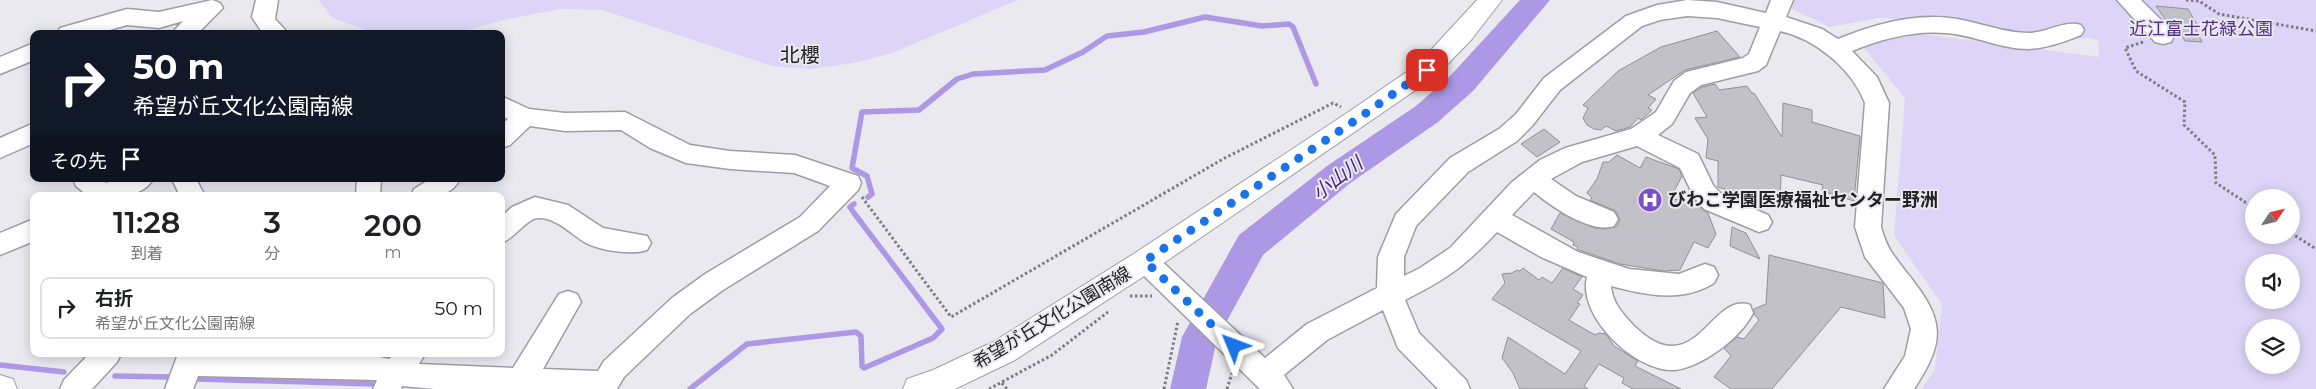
<!DOCTYPE html>
<html lang="ja">
<head>
<meta charset="utf-8">
<style>
	:root { --surface:#fff; --page:#f6f6f6; --text:#202124; --muted:#757577; --line:#e0e0e0 }
	body { margin:0; font-family:Montserrat,"Noto Sans JP",sans-serif; background:var(--page); color:var(--text); height:100vh; display:flex; flex-direction:column; font-size:19px; white-space:nowrap }
	* { box-sizing:border-box; margin:0 }
	p { font-size:16px; color:var(--muted) }
	.icon { flex:none; width:28px; height:28px; fill:none; stroke:currentColor; stroke-width:2; stroke-linecap:round; stroke-linejoin:round }
	.map { position:relative; flex:1; overflow:hidden }
	.panel { position:absolute; left:30px; top:192px; width:475px; height:165px; display:flex; flex-direction:column; background:var(--surface); border-radius:10px; box-shadow:0 2px 12px #0003 }
	.panel>* { flex:none }
	.guide { position:absolute; left:30px; top:30px; width:475px; height:152px; border-radius:10px; box-shadow:0 2px 12px #0003; background:#111827; color:#fff; overflow:hidden }
	.needle { width:32px; rotate:55deg }
	.controls { position:absolute; left:2245px; top:189px; display:grid; gap:10px }
	.controls a { display:grid; place-items:center; width:55px; height:55px; border-radius:50%; background:var(--surface); box-shadow:0 2px 12px #0003; font-size:25px }
	.pin { position:absolute; display:grid; place-items:center; width:42px; height:42px; color:#fff; margin:-21px; border-radius:10px; box-shadow:0 2px 8px #0006 }
	.me { position:absolute; width:55px; margin:-28px; rotate:314deg; stroke-linejoin:round; filter:drop-shadow(0 0 4px #0008) }
	.turn { display:flex; align-items:center; gap:18px; height:105px; padding:0 20px; font-size:22px }
	.turn .icon { width:65px; height:65px; stroke-width:2.5 }
	.turn b { display:block; font-size:35px; line-height:42px }
	.then { display:flex; align-items:center; height:48px; padding:0 20px; background:#0003; gap:10px; font-size:19px }
	.eta { display:flex; justify-content:space-evenly; align-items:center; height:85px; text-align:center }
	.eta b { font-size:30px; font-weight:600; line-height:35px }
	ul { padding:0; list-style:none }
	li { display:flex; align-items:center; gap:15px; height:62px; margin:0 10px 8px; padding:0 10px; border:2px solid var(--line); border-radius:10px }
	li div { flex:1 }
	li b { display:block; font-size:19px }
	li em { font-style:normal }
	.map>svg:first-child { display:block }
</style>
</head>
<body>
<div class="map">
<svg width="2316" height="389" viewBox="0 0 2316 389">
	<rect width="100%" height="100%" fill="#eae9f0"/>
	<!-- green -->
	<g fill="#dcd5f7" fill-rule="evenodd">
		<polygon points="319,0 1018,0 892,53 853,63 810,69 772,66 602,10 560,9 508,19 451,34 378,34 332,18"/>
		<path d="M1773 0H2316V389H1921L1935 370 1942 304 1894 236 1905 98 1864 48 1906 32 2099 57 2098 40 2089 38 2055 41 1964 22 1879 18 1830 27ZM2254 198H2291V235H2254ZM2254 262H2291V300H2254ZM2254 328H2291V365H2254Z"/>
	</g>
	<g fill="none" stroke-linecap="round" stroke-linejoin="round">
		<!-- stream -->
		<g stroke="#ac98e5" stroke-width="5.5">
			<polyline points="868,197 872,194 867,176 852,168 862,112 919,110 957,79 973,74 1045,70 1083,52 1107,36 1144,32 1205,17 1262,26 1289,24 1293,27 1316,84"/>
			<polyline points="0,365 64,372"/>
			<polyline points="115,376 172,377"/>
			<polyline points="196,379 377,384"/>
			<polyline points="690,389 747,344 856,332 861,336 862,366 864,368 933,338 942,329 854,213 850,207 854,204"/>
		</g>
		<!-- river -->
		<polygon fill="#ac98e5" fill-rule="evenodd" points="1520,0 1550,0 1473,91 1438,122 1349,184 1263,255 1217,339 1206,389 1170,389 1182,337 1239,235 1327,166 1416,106 1451,75"/>
	</g>
	<!-- building -->
	<g fill="#c2c1c8" stroke="#929097">
		<polygon points="2156,6 2188,9 2199,28 2195,28 2202,42 2185,41 2177,26 2169,25"/>
		<polygon points="1717,31 1740,57 1685,70 1648,95 1656,99 1648,108 1652,110 1641,120 1638,118 1630,127 1616,131 1606,126 1601,130 1594,129 1587,125 1583,118 1588,108 1583,105 1618,71 1661,47"/>
		<polygon points="1715,84 1719,90 1747,86 1752,93 1754,93 1782,137 1783,103 1812,110 1812,122 1860,136 1854,201 1822,191 1823,185 1781,175 1780,202 1747,194 1747,197 1718,187 1718,161 1706,158 1708,139 1695,118 1707,117 1693,93 1702,87"/>
		<polygon points="1544,129 1560,142 1537,157 1521,144"/>
		<polygon points="1617,155 1640,168 1646,157 1679,169 1682,176 1670,199 1695,201 1703,210 1708,213 1716,234 1708,248 1694,242 1680,270 1663,271 1620,264 1579,250 1577,249 1578,247 1573,245 1574,242 1551,229 1560,213 1594,228 1605,229 1616,227 1620,220 1616,211 1590,200 1592,198 1587,193 1597,179 1603,162 1609,162"/>
		<polygon points="1732,227 1746,233 1760,259 1730,246"/>
		<polygon points="1769,255 1883,283 1885,318 1841,307 1772,389 1731,389 1714,377 1731,356 1724,348 1737,337 1744,339 1759,320 1754,314 1754,309 1766,304"/>
		<polygon points="1523,268 1539,280 1542,277 1552,283 1563,268 1582,277 1573,289 1583,295 1577,303 1580,304 1569,320 1595,335 1599,333 1606,334 1614,346 1638,361 1635,366 1681,389 1633,389 1622,383 1624,378 1599,364 1584,386 1588,389 1520,389 1513,373 1502,358 1508,337 1565,374 1581,351 1492,299 1505,283 1502,274 1512,273 1517,270 1520,271"/>
	</g>
	<g fill="none" stroke-linecap="round" stroke-linejoin="round">
		<defs>
			<g id="minor">
				<polygon points="212,0 220,3 223,8 197,34 171,34 183,21 159,28 127,25 96,34 57,34 60,28 127,9 159,12"/>
				<polygon points="256,0 278,0 275,19 289,34 263,34 252,17"/>
				<path d="M1687 0 1717 2 1766 13 1771 0H1793L1786 17 1822 29 1838 39C1874 24 1918 12 1957 19 1981 23 2005 33 2029 33 2046 33 2065 20 2081 25L2084 30 2081 35C2064 42 2047 48 2029 49 2000 49 1974 35 1946 33 1914 30 1881 39 1852 51L1877 77 1889 103 1881 227C1887 249 1894 256 1907 273 1944 319 1947 339 1914 389H1884L1905 356 1911 329 1904 308 1865 257 1855 227 1865 103C1852 69 1816 39 1780 31L1766 65 1758 71 1701 85 1690 93 1672 124 1658 135 1698 154 1713 185 1722 195 1768 215 1772 222 1768 229 1759 232 1704 209 1694 197 1680 168 1637 146 1582 162 1551 179 1576 196 1614 212 1618 219 1614 226C1591 234 1552 207 1534 192L1512 215 1578 252 1629 269 1679 274 1705 264 1714 267 1718 275 1714 283C1682 303 1646 295 1611 286 1612 302 1622 313 1633 325 1696 387 1710 291 1750 305L1753 313C1742 337 1702 367 1675 370 1637 373 1577 317 1587 277L1541 257 1497 232C1465 266 1447 279 1405 300L1419 333 1466 380 1470 389H1438L1398 348 1383 310 1327 340 1284 375 1293 389H1260L1136 268 1132 261 1136 254 1145 250 1154 254 1265 358 1307 324 1377 288 1378 257 1396 214 1450 158 1499 129 1516 114 1544 78 1626 16 1657 5ZM1687 16 1717 18 1760 27 1749 54 1743 58 1686 72 1674 81 1656 112 1631 129 1565 148 1540 160 1512 182 1450 248 1420 268 1404 276V257L1416 226 1468 172 1517 141 1532 126 1560 90 1642 26 1660 20Z"/>
				<polygon points="2117,0 2141,0 2171,30 2174,36 2171,42 2163,44 2155,42"/>
				<polygon points="34,43 34,60 0,74 0,57"/>
				<polygon points="501,96 529,109 565,113 625,112 690,145 730,151 795,155 858,176 861,183 858,190 818,231 723,290 690,314 624,377 617,389 434,389 402,386 401,389 373,389 377,380 198,376 193,389 165,389 178,354 375,356 389,359 394,354 425,354 419,364 513,368 559,294 568,291 577,294 581,302 543,369 598,371 604,361 672,298 705,274 800,217 830,186 794,173 730,169 686,163 650,148 621,130 565,131 530,126 510,145 501,148 501,125 508,119 501,115"/>
				<polygon points="34,123 34,143 0,158 0,138"/>
				<path d="M73 179H101L106 183 117 179H153C142 200 109 196 88 196L76 186Z"/>
				<polygon points="172,179 196,179 205,196 180,196"/>
				<polygon points="357,179 381,179 380,196 356,196"/>
				<path d="M430 179H460C450 199 430 196 411 196L414 189Z"/>
				<path d="M535 197 568 205 603 228 647 236 651 243 647 250C632 255 601 251 586 243 572 235 557 218 539 218 528 217 514 239 501 243V217L512 207Z"/>
				<polygon points="34,219 34,241 0,255 0,233"/>
				<polygon points="89,354 121,354 117,362 92,389 60,389 64,380"/>
			</g>
			<g id="major">
				<polygon points="1477,0 1502,0 1471,40 1436,76 1155,269 1015,360 955,389 903,389 907,379 933,370 993,342 1135,253 1350,111 1418,64"/>
				<polygon points="0,375 13,379 17,389 0,389"/>
			</g>
		</defs>
		<!-- minor casing -->
		<use href="#minor" stroke="#9e9da4" stroke-width="3"/>
		<!-- major casing -->
		<use href="#major" stroke="#9e9da4" stroke-width="2"/>
		<!-- path -->
		<g stroke="#7d7c81" stroke-width="3" stroke-dasharray="2.5 2.5" stroke-linecap="butt">
			<polyline points="2186,0 2199,1 2219,14 2316,31"/>
			<polyline points="2143,42 2125,48 2136,71 2185,102 2184,125 2215,155 2216,183 2254,208"/>
			<polyline points="862,197 951,317 1223,159 1333,103 1341,107"/>
			<polyline points="2291,233 2316,249"/>
			<polyline points="1130,296 1152,296"/>
			<polyline points="1002,383 1007,389"/>
			<polyline points="989,389 1052,355 1108,312"/>
			<polyline points="1164,389 1178,321"/>
			<polyline points="1227,389 1232,373"/>
		</g>
		<!-- minor -->
		<use href="#minor" fill="#fff" fill-rule="evenodd"/>
		<!-- major -->
		<use href="#major" fill="#fff" fill-rule="evenodd"/>
	</g>
	<g fill="none" stroke-linecap="round" stroke-linejoin="round">
		<!-- route -->
		<polyline stroke="#1a73e8" stroke-width="9" stroke-dasharray="0 16.2" points="1234,346 1145,261 1359,118 1427,70"/>
	</g>
	<!-- icons -->
	<defs>
		<symbol id="hospital-disc" viewBox="-11 -11 22 22"><circle r="9.5" fill="#7950c9" stroke="#eae9f0"/><path d="M-5-5h3v3.5h4V-5h3V5h-3V1.5h-4V5h-3Z" fill="#fff"/></symbol>
	</defs>
	<g fill-rule="evenodd">
		<use href="#hospital-disc" x="1636" y="186" width="28" height="28"/>
	</g>
	<g text-anchor="middle" stroke-width="4" stroke-linejoin="round" paint-order="stroke">
		<!-- park labels -->
		<g font-size="18" fill="#4f3089" stroke="#eae9f0">
			<text x="2201" y="35">近江富士花緑公園</text>
		</g>
		<!-- poi labels -->
		<g font-size="18" font-weight="bold" fill="#222124" stroke="#eae9f0" text-anchor="start">
			<text x="1668" y="206">びわこ学園医療福祉センター野洲</text>
		</g>
		<!-- street labels -->
		<g font-size="18" fill="#222124" stroke="#eae9f0">
			<text transform="translate(1052 318) rotate(-31)" y="6">希望が丘文化公園南線</text>
		</g>
		<!-- water labels -->
		<g font-size="19" font-style="italic" fill="#401e77" stroke="#eae9f0">
			<text transform="translate(1337 178) rotate(-37)" y="7">小山川</text>
		</g>
		<!-- quarter labels -->
		<g font-size="20" fill="#222124" stroke="#eae9f0">
			<text x="800" y="62">北櫻</text>
		</g>
	</g>
</svg>
<div class="controls">
<a><svg class="needle" viewBox="-14 -14 28 28"><path d="M0-13l5 13h-10z" fill="#e53935"/><path d="M0 13l5-13h-10z" fill="#757577"/></svg></a>
<a><svg class="icon" aria-label="sound" viewBox="0 0 24 24"><path d="M4 9h4l5-4v14l-5-4H4zM17 9q2 3 0 6"/></svg></a>
<a><svg class="icon" aria-label="layers" viewBox="0 0 24 24"><path d="M12 4l9 5-9 5-9-5zM3 14l9 5 9-5"/></svg></a>
</div>
<div class="pin" style="left:1427px;top:70px;background:#d93025"><svg class="icon" aria-label="arrive" viewBox="0 0 24 24"><path d="M6 21V4h12l-3 4 3 4H6"/></svg></div>
<svg class="me" style="left:1234px;top:346px" viewBox="-20 -20 40 40"><path d="M0-17L14 15 0 8-14 15z" fill="#1a73e8" stroke="#fff" stroke-width="4"/></svg>
<div class="guide">
<div class="turn"><svg class="icon" aria-label="right" viewBox="0 0 24 24"><path d="M7 20v-9h11M14 6l5 5-5 5"/></svg><div><b>50 m</b>希望が丘文化公園南線</div></div>
<div class="then">その先<svg class="icon" aria-label="arrive" viewBox="0 0 24 24"><path d="M6 21V4h12l-3 4 3 4H6"/></svg></div>
</div>
<section class="panel">
<div class="eta">
<div><b>11:28</b><p>到着</p></div>
<div><b>3</b><p>分</p></div>
<div><b>200</b><p>m</p></div>
</div>
<ul>
<li><svg class="icon" aria-label="right" viewBox="0 0 24 24"><path d="M7 20v-9h11M14 6l5 5-5 5"/></svg><div><b>右折</b><p>希望が丘文化公園南線</p></div><em>50 m</em></li>
</ul>
</section>
</div>
</body>
</html>
